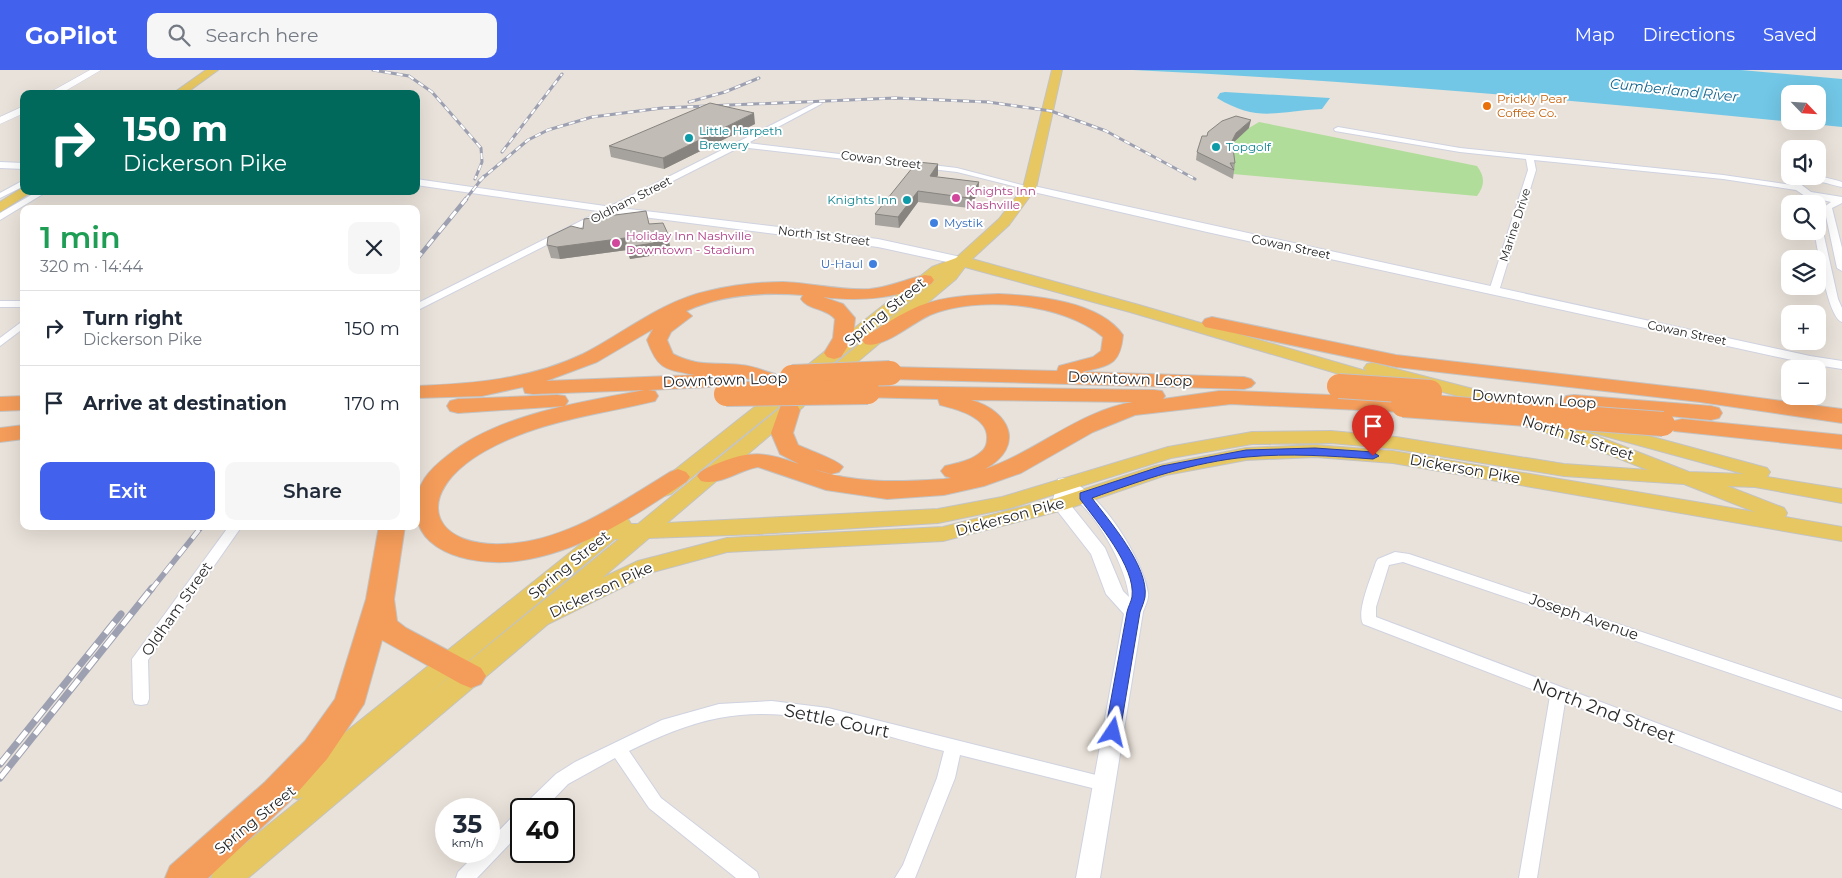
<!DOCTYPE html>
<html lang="en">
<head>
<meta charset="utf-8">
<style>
	:root { --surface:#fff; --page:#f6f6f7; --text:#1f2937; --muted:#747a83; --line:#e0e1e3; --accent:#4262ee }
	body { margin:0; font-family:Montserrat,sans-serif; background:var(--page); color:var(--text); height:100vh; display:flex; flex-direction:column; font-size:19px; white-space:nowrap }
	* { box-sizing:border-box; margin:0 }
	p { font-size:16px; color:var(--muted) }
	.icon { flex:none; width:28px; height:28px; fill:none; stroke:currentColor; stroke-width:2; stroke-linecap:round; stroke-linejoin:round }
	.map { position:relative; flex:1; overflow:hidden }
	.side { position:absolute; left:20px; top:135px; width:400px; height:325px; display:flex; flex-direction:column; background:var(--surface); border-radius:10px; box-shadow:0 5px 20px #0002 }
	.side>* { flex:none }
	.banner { position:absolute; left:20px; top:20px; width:400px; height:105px; border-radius:10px; box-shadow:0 5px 20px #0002; background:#00695c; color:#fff; overflow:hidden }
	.needle { width:32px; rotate:115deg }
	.tools { position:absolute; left:1781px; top:15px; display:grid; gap:10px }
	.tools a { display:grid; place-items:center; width:45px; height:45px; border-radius:10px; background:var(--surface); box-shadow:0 5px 20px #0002; font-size:25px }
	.speed { position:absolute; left:435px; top:728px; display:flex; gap:10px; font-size:25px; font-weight:700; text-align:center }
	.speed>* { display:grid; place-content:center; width:65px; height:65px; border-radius:50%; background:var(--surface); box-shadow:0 5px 20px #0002; line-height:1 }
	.speed small { font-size:12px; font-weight:400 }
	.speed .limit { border:2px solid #111; border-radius:8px; background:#fff; color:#111 }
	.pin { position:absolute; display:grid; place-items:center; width:42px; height:42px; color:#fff; margin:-51px -21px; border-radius:50% 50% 50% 0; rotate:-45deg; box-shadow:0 0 5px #0007 }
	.pin .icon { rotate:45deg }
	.me { position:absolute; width:55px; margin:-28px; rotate:10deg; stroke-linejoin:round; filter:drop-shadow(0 0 4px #0008) }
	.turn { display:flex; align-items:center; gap:18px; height:105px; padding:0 20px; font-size:22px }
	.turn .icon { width:65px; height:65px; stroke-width:2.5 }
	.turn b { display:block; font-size:35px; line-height:42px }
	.round { display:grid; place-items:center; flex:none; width:52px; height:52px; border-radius:10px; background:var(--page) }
	.head { display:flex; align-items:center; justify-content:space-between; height:85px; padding:0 20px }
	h1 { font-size:30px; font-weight:600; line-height:38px; color:#1e9e55 }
	.primary-button { display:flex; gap:10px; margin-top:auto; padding:10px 20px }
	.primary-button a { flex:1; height:58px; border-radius:10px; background:var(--accent); color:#fff; font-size:20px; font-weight:600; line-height:58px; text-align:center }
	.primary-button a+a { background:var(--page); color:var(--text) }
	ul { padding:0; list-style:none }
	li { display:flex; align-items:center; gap:15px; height:75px; padding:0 20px; border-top:1px solid var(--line) }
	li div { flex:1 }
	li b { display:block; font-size:19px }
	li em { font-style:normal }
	header { display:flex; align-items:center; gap:30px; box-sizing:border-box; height:70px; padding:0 25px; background:var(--accent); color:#fff }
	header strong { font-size:24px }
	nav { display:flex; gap:28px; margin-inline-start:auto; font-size:18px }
	.search { width:350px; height:45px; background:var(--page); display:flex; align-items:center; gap:12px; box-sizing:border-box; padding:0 18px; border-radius:10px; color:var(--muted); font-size:19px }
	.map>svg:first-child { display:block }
</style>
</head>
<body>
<header>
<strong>GoPilot</strong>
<div class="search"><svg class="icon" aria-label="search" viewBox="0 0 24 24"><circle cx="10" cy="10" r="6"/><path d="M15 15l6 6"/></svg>Search here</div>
<nav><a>Map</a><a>Directions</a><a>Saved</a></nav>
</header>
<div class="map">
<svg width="1842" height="808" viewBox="0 0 1842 808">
	<rect width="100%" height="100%" fill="#e9e2da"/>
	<!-- green -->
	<path fill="#b0dd99" d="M1259 52 1477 96C1485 107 1485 115 1477 126L1233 104V73L1244 61Z"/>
	<!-- water -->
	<g fill="#72c7e6" fill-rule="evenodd">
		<path d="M1133 0H1741L1842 9V57C1606 33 1370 11 1133 0ZM1790 24H1818V51H1790Z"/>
		<path d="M1225 22 1330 28 1322 39C1278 41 1258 53 1217 28L1220 23Z"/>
	</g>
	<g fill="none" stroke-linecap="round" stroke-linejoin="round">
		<defs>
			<g id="minor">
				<polygon points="819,31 822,33 821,34 748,73 957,98 1033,118 1029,120 957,102 740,77 416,241 416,234"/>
				<path d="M1338 57 1460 78 1723 105 1792 115 1791 110C1807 102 1826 107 1842 112V117C1828 114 1812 107 1799 113L1811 122 1842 127V133L1832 138 1842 178V201L1837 198 1824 137 1831 132 1805 126 1796 120 1723 109 1534 90 1536 100 1499 221 1494 224 1491 223 1489 221 1528 100 1526 89 1460 82 1335 61 1334 59Z"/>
				<polygon points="24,110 24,116 0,128 0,123"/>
				<polygon points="38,121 48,121 0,150 0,143"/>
				<path d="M1818 154 1822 157 1838 229 1842 238V252C1827 247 1818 178 1814 161H1818Z"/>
				<rect x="0" y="231" width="24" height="6"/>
				<polygon points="24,250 24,258 0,276 0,268"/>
				<polygon points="229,456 242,456 148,590 149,629 147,634 141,635 135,634 133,629 132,589 135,585"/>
				<path d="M1395 482 1409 484 1842 629V641L1403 492 1389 495 1376 537V547L1842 723V739L1565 632 1537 808H1519L1550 626 1363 554C1356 541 1372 506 1376 492L1378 489Z"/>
				<path d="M772 631 828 638 1104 707 1110 709 1113 714 1110 719 1104 721 960 685 955 708 915 808H895L903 795 937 708 944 681C872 663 794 633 719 648 687 654 658 667 629 681L661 728 757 802 759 808H736L649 738 615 688 568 714 544 739H523L526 733 556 704 575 692 662 650 719 634Z"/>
				<polygon points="521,742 521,762 477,808 456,808 458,802 479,781 489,781 489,771 515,744"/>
			</g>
			<g id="tertiary">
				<polygon points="0,92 24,93 24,99 0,98"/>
				<polygon points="416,109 612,137 878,169 961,187 967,191 961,195 878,177 612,143 416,115"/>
				<polygon points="1029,115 1810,286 1842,291 1842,299 1810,294 1207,162 1025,120 1024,118"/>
				<path d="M1064 408C1098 417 1143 489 1148 523 1149 529 1145 536 1143 542L1100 808H1076L1124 544 1106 524 1091 484 1052 434 1058 409ZM1070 425C1096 442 1126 496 1129 527L1123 521 1105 478 1069 433Z"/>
			</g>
			<g id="secondary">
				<polygon points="90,0 101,0 60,24 47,24"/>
				<polygon points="24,36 24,43 0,54 0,47"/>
			</g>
			<g id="primary">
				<polygon points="206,0 218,0 185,24 172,24"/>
				<polygon points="1052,0 1062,0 1036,118 1009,155 972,189 1139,235 1366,301 1364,298 1367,294 1373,293 1523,332 1526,336 1523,340 1517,342 1395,309 1398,313 1395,317 1383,317 1130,242 965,197 956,209 831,314 819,314 816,310 946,202 671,424 664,426 657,424 654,419 657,414 932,197 956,188 999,149 1023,118"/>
				<polygon points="22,118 24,121 33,121 0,142 0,132"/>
				<path d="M797 328 803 329 806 333 803 337 667 453 938 439 1002 427 1168 377 1252 362 1331 361 1396 367 1564 394 1648 400 1575 371 1516 354 1514 350 1516 346 1523 344 1589 363 1689 402 1744 404 1579 359 1577 355 1579 351 1586 349 1767 398 1770 402 1767 407 1842 419V433L1755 417 1727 416 1784 438 1787 443 1785 447 1842 457V471L1393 393 1315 387 1246 390 1166 405 1067 439 943 471 727 482 653 502 548 554 248 808H211L215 798 303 727 297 729 287 725 283 717 287 709 612 449 620 447 628 449 631 454H638L791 329ZM1331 373 1396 379 1564 406 1684 414 1755 442 1393 381 1315 375 1246 378 1155 396 1054 429 943 457 727 468 638 491 602 508 649 468 759 464 938 453 1011 438 1171 388 1252 374ZM615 469H619L425 627Z"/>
			</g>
			<g id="motorway">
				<path d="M925 205 931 206 934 210 931 214C895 228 862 232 823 227L843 234 855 248 853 268 841 287 834 289 827 287 824 283 833 268 835 249C826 238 808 240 801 229L803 225C763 222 723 224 686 241L692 246 671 262 667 270 673 284C698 297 715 292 741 295 753 296 764 301 775 304L778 308 775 312 768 314 741 307H717L720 311 716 315 709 317 648 320 655 321 658 326 655 331C597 345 538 351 485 381 408 425 431 483 516 473 572 467 623 431 670 402L678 399 686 402 690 407 686 412C635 446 579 483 517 491 480 496 416 486 416 439 416 414 428 401 447 386 498 344 582 332 645 320L533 324 525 323 523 317 482 326 416 328V316C473 314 531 309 583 284 624 263 662 231 708 221 732 215 758 212 783 212 812 213 841 221 870 219 890 217 906 209 925 205ZM653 259 647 270C658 300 665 299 695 305L546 311 597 292Z"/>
				<path d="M999 224C1037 226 1099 231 1123 265 1120 296 1109 295 1082 302L1244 307 1251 309 1255 313 1251 317 1244 319 890 309 883 307 880 303 883 299 890 297 1057 301 1059 296 1093 287 1101 281 1103 267C1063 233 978 225 930 245 912 253 883 279 865 274L862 270 865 266C883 256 900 244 919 236 944 226 973 225 999 224Z"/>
				<polygon points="1212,247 1396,285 1700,320 1842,339 1842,353 1700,332 1396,297 1205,257 1202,253 1205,249"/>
				<path d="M868 316 1154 320 1162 321 1165 326 1163 329 1219 321H1235L1403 328 1411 330 1414 335 1411 340 1403 342 1231 334 1135 345 1093 362 1021 403 984 416 944 425 887 429 826 420 758 397C739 400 720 416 701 411L697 406C702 399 709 397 716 394 750 380 765 382 799 394L780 384 771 363 781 335 789 333 797 335 800 340 793 363 798 375C808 380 838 390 843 397L839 402 831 404 813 399C856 414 899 412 944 409L951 408 945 406 941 401 945 396C957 393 971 391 981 382 985 379 987 374 987 369 989 347 956 339 940 335L938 329 860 327 857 322 860 317ZM971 330 1133 332C1079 341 1036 382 985 399 1026 376 1010 341 971 330Z"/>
				<polygon points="557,325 565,326 568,331 565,336 458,343 450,341 447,336 450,331 458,329"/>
				<polygon points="1574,325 1711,336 1719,338 1722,343 1719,348 1711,350 1566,336 1563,331 1566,326"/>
				<polygon points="24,326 24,340 0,341 0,327"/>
				<polygon points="1682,349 1842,365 1842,379 1674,361 1671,356 1674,351"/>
				<polygon points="24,355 24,369 0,372 0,358"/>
				<polygon points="379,456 405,456 394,529 397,551 406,558 481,598 486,606 481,614 471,618 461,614 382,570 364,634 327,689 289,732 208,808 165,808 170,796 265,712 305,671 335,629 366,529"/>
			</g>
		</defs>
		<!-- minor casing -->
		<use href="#minor" stroke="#cfd2e0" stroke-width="2"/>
		<!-- tertiary casing -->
		<use href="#tertiary" stroke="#cfd2e0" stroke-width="2"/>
		<!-- secondary casing -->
		<use href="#secondary" stroke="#cfd2e0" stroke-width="1"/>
		<!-- primary casing -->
		<use href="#primary" stroke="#c3c3c3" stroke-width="2"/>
		<!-- motorway casing -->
		<use href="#motorway" stroke="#c3c3c3" stroke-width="2"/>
		<!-- minor -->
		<use href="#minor" fill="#fff" fill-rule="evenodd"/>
		<!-- tertiary -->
		<use href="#tertiary" fill="#fff" fill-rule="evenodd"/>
		<!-- secondary -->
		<use href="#secondary" fill="#fff" fill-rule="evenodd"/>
		<!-- primary -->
		<use href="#primary" fill="#e7c761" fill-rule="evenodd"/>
		<!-- motorway -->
		<use href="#motorway" fill="#f49c5a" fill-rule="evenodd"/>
		<defs>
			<g id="rail-far3">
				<polyline points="373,0 409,6 432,22 481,78 482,92 475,109"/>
				<polyline points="689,32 725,22 759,8"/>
				<polyline points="502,82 562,4"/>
				<polyline points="479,111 528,70 548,60 592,47 662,38 895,28 988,32 1051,41 1106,61 1195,109"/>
				<polyline points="465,130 484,106"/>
			</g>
			<polyline id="rail-far2" points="416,190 466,129"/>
			<polyline id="rail-far1" points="151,520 202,456"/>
			<g id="rail">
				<polyline points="0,694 121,544"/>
				<polyline points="0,708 152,518"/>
			</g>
		</defs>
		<!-- rail-far3 casing -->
		<use href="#rail-far3" stroke="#9da0b1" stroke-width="3"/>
		<!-- rail-far2 casing -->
		<use href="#rail-far2" stroke="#9da0b1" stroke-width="4.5"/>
		<!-- rail-far1 casing -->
		<use href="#rail-far1" stroke="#9da0b1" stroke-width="5.5"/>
		<!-- rail casing -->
		<use href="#rail" stroke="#9da0b1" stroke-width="7"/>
		<!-- rail-far3 -->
		<use href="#rail-far3" stroke="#fff" stroke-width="2" stroke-dasharray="6" stroke-linecap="butt"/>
		<!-- rail-far2 -->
		<use href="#rail-far2" stroke="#fff" stroke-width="3" stroke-dasharray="9" stroke-linecap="butt"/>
		<!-- rail-far1 -->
		<use href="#rail-far1" stroke="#fff" stroke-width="4" stroke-dasharray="11" stroke-linecap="butt"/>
		<!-- rail -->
		<use href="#rail" stroke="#fff" stroke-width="5" stroke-dasharray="14" stroke-linecap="butt"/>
		<defs>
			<g id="motorway-bridge">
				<polyline points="792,307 890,303"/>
				<polyline points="1339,316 1430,322"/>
				<polyline points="726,324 868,322"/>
				<polyline points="1403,335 1663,354"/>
			</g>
		</defs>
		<!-- motorway-bridge casing -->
		<use href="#motorway-bridge" stroke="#c3c3c3" stroke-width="26" stroke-linecap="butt"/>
		<!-- motorway-bridge -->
		<use href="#motorway-bridge" stroke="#f49c5a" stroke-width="24"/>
	</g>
	<!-- wall -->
	<g fill="#a6a29d">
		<polygon points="755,54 664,99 611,87 609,76"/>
		<polygon points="1249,58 1234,72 1233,75 1235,93 1233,109 1196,90 1197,82"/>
		<polygon points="938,94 938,105 937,107 979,112 978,123 969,138 918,132 899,158 875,155 875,144"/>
		<polygon points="649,154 670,176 656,178 656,185 630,189 627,180 560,189 551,188 547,175 583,159"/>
	</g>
	<!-- shaded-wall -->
	<g fill="#87847f">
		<polygon points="754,43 755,54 664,99 663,88"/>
		<polygon points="1251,50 1249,58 1234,72 1231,80 1232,71 1236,63"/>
		<polygon points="938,94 938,105 930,116 930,106"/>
		<polygon points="979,112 978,123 969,138 969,128"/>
		<polygon points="918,121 918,132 899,158 898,147"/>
		<polygon points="668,164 670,176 656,178 656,185 630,189 627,177 653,166"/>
		<polygon points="625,168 627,180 560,189 557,177"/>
	</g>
	<!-- building -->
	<g fill="#c1bcb6" stroke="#87847f">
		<polygon points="710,33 754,43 663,88 609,76"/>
		<polygon points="1236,46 1251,50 1236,63 1232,71 1235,93 1230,93 1234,100 1197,82 1202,66 1207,66 1208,62 1222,51"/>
		<polygon points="917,92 938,94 930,106 979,112 969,128 918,121 898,147 875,144"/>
		<polygon points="646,141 649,154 663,153 668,164 653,166 654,173 627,177 625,168 557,177 547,175 548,167 571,156 583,159 584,149"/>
	</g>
	<!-- route -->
	<path fill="#4262ee" stroke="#2b409b" d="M1315 378 1373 382 1379 386 1373 389C1331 386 1289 383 1247 387 1194 392 1142 410 1092 428 1109 451 1149 496 1145 527 1144 532 1142 537 1140 542L1120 662 1118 666 1113 668 1108 666 1105 662 1127 542C1128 537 1131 532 1132 527 1136 497 1097 452 1080 429V423L1162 396 1246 380Z"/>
	<!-- markers -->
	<circle fill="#e8710a" stroke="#fff" stroke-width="2" cx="1487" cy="36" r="5"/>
	<g fill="#0f9aa8" stroke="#fff" stroke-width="2">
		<circle cx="689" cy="68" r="5"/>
		<circle cx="1216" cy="77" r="5"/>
		<circle cx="907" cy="130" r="5"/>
	</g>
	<g fill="#d1479c" stroke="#fff" stroke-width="2">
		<circle cx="956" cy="128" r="5"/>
		<circle cx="616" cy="173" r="5"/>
	</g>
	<g fill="#3f7fe0" stroke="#fff" stroke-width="2">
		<circle cx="934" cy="153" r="5"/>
		<circle cx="873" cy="194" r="5"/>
	</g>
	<g text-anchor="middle" stroke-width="4" stroke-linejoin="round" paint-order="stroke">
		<!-- far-food labels -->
		<g font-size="12" fill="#c56008" stroke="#fff" text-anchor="start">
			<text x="1497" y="33">Prickly Pear<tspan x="1497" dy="14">Coffee Co.</tspan></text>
		</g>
		<!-- far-culture labels -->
		<g font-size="12" fill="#0d838f" stroke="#fff" text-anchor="start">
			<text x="699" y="65">Little Harpeth<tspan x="699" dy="14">Brewery</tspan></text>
			<text x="1226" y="81">Topgolf</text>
			<text x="897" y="134" text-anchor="end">Knights Inn</text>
		</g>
		<!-- far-street labels -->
		<g font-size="12" fill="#272727" stroke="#fff">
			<text transform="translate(881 90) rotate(7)" y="4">Cowan Street</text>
			<text transform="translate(631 130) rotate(-27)" y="4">Oldham Street</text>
			<text transform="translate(1515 155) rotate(-72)" y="4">Marine Drive</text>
			<text transform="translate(824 166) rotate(7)" y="4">North 1st Street</text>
			<text transform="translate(1291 177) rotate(12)" y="4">Cowan Street</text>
			<text transform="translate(1687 263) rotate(12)" y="4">Cowan Street</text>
		</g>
		<!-- far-hotel labels -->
		<g font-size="12" fill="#b23c85" stroke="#fff" text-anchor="start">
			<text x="966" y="125">Knights Inn<tspan x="966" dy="14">Nashville</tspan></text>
			<text x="626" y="170">Holiday Inn Nashville<tspan x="626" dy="14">Downtown - Stadium</tspan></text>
		</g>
		<!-- far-shop labels -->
		<g font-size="12" fill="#366cbe" stroke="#fff" text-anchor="start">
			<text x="944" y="157">Mystik</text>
			<text x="863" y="198" text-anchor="end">U-Haul</text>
		</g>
		<!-- far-water labels -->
		<g font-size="14" font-style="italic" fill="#15658e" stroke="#fff">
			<text transform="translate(1674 20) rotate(6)" y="5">Cumberland River</text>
		</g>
		<!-- street labels -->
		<g font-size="15" fill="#272727" stroke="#fff">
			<text transform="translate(885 242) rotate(-39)" y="5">Spring Street</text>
			<text transform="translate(1130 309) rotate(2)" y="5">Downtown Loop</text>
			<text transform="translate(725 310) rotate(-2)" y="5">Downtown Loop</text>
			<text transform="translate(1534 329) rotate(4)" y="5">Downtown Loop</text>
			<text transform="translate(1578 368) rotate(18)" y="5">North 1st Street</text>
			<text transform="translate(1465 399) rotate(10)" y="5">Dickerson Pike</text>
			<text transform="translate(1010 447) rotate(-15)" y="5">Dickerson Pike</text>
			<text transform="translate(569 495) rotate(-39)" y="5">Spring Street</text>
			<text transform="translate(601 520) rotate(-25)" y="5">Dickerson Pike</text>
			<text transform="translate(177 539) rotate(-55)" y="5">Oldham Street</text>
			<text transform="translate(1584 547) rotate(19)" y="5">Joseph Avenue</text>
			<text transform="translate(255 750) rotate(-39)" y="5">Spring Street</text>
		</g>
		<!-- near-street labels -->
		<g font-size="18" fill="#272727" stroke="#fff">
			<text transform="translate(1604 641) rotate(21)" y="6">North 2nd Street</text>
			<text transform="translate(837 651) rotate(12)" y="6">Settle Court</text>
		</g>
	</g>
</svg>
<div class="tools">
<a><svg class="needle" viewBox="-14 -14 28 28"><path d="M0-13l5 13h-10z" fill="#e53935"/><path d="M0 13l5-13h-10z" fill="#747a83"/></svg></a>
<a><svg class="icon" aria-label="sound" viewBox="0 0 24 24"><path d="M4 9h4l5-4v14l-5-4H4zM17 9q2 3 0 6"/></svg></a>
<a><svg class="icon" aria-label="search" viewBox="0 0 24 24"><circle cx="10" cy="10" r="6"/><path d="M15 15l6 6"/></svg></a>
<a><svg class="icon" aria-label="layers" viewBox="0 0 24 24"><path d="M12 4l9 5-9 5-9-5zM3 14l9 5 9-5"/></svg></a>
<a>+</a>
<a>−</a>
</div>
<div class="speed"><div>35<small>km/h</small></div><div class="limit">40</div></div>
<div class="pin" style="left:1373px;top:386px;background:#d93025"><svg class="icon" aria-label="arrive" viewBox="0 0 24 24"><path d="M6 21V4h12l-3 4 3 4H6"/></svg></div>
<svg class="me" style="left:1113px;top:662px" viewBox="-20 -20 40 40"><path d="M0-17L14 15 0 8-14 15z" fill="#4262ee" stroke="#fff" stroke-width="4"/></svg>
<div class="banner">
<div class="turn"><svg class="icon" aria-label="right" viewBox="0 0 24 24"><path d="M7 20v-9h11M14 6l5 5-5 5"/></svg><div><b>150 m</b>Dickerson Pike</div></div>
</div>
<section class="side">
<div class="head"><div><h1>1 min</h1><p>320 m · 14:44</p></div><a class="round"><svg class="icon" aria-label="close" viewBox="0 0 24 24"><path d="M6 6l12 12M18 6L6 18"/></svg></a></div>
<ul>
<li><svg class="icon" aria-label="right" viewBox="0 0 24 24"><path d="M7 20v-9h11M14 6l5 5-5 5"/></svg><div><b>Turn right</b><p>Dickerson Pike</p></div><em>150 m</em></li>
<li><svg class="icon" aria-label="arrive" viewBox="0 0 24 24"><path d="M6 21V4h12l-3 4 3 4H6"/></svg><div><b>Arrive at destination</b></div><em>170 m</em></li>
</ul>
<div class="primary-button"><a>Exit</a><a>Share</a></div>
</section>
</div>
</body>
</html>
